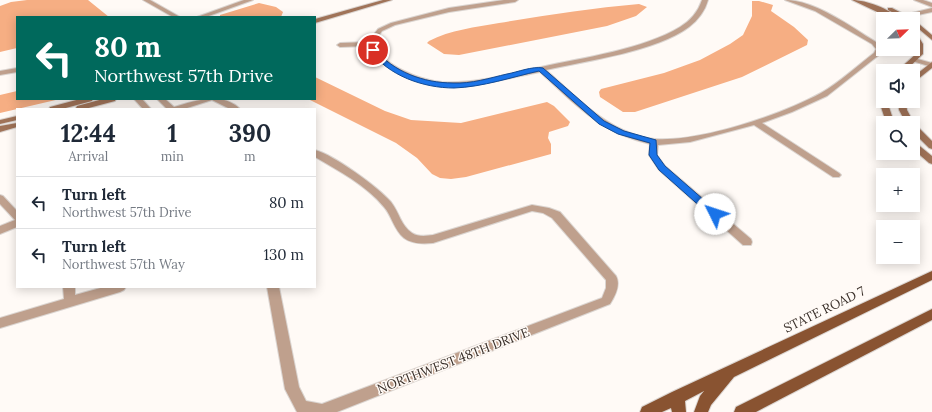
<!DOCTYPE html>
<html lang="en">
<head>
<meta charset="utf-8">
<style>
	:root { --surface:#fff; --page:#f6f6f7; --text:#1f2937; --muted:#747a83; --line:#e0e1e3 }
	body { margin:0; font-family:Lora,serif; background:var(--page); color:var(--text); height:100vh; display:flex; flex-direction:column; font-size:15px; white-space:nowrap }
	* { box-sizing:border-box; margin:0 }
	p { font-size:13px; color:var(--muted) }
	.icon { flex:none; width:22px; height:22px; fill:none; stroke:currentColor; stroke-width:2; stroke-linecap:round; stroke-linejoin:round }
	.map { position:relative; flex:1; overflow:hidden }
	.drawer { position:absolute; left:16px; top:108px; width:300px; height:180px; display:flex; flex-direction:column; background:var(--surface); border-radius:0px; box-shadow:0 2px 10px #0003 }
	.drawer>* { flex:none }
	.top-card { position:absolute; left:16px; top:16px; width:300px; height:84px; border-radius:0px; box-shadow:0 2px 10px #0003; background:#00695c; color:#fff; overflow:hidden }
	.needle { width:26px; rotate:67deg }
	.fabs { position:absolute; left:876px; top:12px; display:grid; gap:8px }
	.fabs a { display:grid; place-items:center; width:44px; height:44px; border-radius:0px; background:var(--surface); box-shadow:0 2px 10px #0003; font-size:20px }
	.pin { position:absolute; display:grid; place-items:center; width:34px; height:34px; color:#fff; margin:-17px; border:2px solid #fff; border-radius:50%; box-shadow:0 1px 4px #0007 }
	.me { position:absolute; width:44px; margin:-22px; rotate:311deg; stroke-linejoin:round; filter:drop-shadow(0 0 3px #0008) }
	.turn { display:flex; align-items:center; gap:14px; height:84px; padding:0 12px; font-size:18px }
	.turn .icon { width:52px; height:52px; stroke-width:2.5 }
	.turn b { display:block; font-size:28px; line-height:34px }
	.eta { display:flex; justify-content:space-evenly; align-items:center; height:68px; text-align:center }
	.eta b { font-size:24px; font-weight:700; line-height:28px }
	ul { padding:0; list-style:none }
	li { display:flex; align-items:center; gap:12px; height:52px; padding:0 12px; border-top:1px solid var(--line) }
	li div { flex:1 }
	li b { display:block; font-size:15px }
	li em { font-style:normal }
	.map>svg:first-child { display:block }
</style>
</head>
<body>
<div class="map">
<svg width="932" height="412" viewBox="0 0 932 412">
	<rect width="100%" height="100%" fill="#fffaf6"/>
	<!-- water -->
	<g fill="#f6ae83">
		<polygon points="27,0 88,0 109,17 17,17 17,48 0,52 0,6 11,2"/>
		<polygon points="752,1 759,1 773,5 771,11 794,27 808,40 807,45 742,77 635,112 623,112 600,97 599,92 601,89 664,73 700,60 730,44 743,35 752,16"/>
		<polygon points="259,3 276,7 283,12 281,17 220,17 220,15"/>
		<path d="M639 4 647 7 636 16 607 26 459 55 444 54 427 43 429 41C450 30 476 27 499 23 546 15 592 8 639 4Z"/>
		<polygon points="315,77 385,111 411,120 461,123 547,102 554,106 570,122 568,126 549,132 548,138 551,144 551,154 466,177 451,179 440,178 432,174 417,158 396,143 308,99 315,99"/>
		<polygon points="17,91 17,99 60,99 0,113 0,95"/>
	</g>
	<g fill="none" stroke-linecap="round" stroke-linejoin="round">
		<defs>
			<g id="street">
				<polygon points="143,0 150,0 180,17 173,17"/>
				<polygon points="244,0 253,0 206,17 197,17"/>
				<path d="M504 0H518L515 2 449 12 395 25 382 31 373 44C384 66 419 80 442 82 475 84 508 74 541 67 582 58 644 49 680 27 690 21 698 12 702 0H708C705 11 698 20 689 27 658 51 586 61 546 70 570 91 593 116 623 130 632 134 644 139 655 139 700 142 781 115 821 93 840 82 857 66 874 53L876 49 872 44 815 11 785 0C815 0 851 27 876 42L883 49 879 55 827 96 792 112 762 123 839 173 841 175 839 177H833L754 125 690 142 658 145 657 155 665 166 751 239 752 242 751 245H743L659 170 649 155 650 144C599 132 576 105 540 72 490 82 437 99 391 69 382 63 373 57 368 46L340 47 337 45 340 43 368 42 378 29 391 23 449 8Z"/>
				<polygon points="914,0 923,0 932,3 932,7"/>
				<polygon points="932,8 932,12 899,19 892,18"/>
				<polygon points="914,58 932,63 932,67 912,61 912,59"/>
				<polygon points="17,68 17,72 0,75 0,71"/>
				<polygon points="134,99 142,99 151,109 143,109"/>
				<path d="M157 99H165L174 107C195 101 222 91 240 109H230L212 100 184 109H167Z"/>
				<path d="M315 150C334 155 378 187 391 202 399 212 401 226 412 233 418 237 426 236 433 235L532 205 549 208 560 212 616 276C621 285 615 296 610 304L337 412H297L285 389 267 287H279L299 387 306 401 322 404 602 298 606 288V280L552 218 543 213 532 211 433 243C423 244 412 244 404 238 394 230 392 216 384 207 366 185 339 171 315 157Z"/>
				<polygon points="0,195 3,196 17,211 17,227 0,234 0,226 15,220 0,204"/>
				<polygon points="63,287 75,287 75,295 104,287 126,287 124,290 120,292 0,328 0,318 64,299"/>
			</g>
			<g id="secondary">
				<polygon points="383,0 392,0 315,23 315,19"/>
				<path d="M852 0C867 0 889 9 900 19H892Z"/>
				<polygon points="888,8 892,8 913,19 905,19 888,10"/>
				<polygon points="913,19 932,35 932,40 913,24"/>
				<path d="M913 30 915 31 923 44V54L905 71H897L917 53C917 45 913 39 913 30Z"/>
				<polygon points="932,62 932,68 913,83 913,77"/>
				<polygon points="80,99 93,99 92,101 62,109 49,109 50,107"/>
				<polygon points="103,99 116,99 115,101 85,109 76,108 77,106"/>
				<polygon points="880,99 883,99 883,101 887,101 892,116 897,123 889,123 884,116 879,101"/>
				<polygon points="898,101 906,101 907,110 914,123 913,125 916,125 932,141 932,149 929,148 913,132 913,123 906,123 899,110"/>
				<polygon points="17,116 17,120 0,124 0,120"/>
				<polygon points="17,123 17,127 0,132 0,126"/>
				<polygon points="913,142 916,143 932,156 932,164 929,163 913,149"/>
			</g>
			<g id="primary">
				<polygon points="932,271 932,280 734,377 711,405 708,412 694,412 700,396 704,391 685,401 686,412 672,412 671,408 662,412 640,412 642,407 672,392"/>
				<polygon points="932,309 932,320 756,412 734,412 736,407"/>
			</g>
		</defs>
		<!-- street casing -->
		<use href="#street" stroke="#dbd5d1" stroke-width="2"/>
		<!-- secondary casing -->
		<use href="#secondary" stroke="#dbd5d1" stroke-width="2"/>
		<!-- primary casing -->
		<use href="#primary" stroke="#dbd5d1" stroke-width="2"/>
		<!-- street -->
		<use href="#street" fill="#bfa08d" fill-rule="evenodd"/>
		<!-- secondary -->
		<use href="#secondary" fill="#a07358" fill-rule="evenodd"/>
		<!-- primary -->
		<use href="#primary" fill="#895331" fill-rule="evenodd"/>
	</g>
	<!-- route -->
	<path fill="#1a73e8" stroke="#114b97" d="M370 49H375C393 72 424 83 453 83 471 84 490 78 507 74 518 72 532 66 543 68L604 121 624 131 656 140 657 155 665 166 720 214 718 217H712L659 170 649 155 650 143 618 134 599 124 539 71C512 77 483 87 454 88 424 88 388 76 370 50Z"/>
	<g text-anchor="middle" stroke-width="3" stroke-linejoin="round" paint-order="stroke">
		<!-- near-street labels -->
		<g font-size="13" fill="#382e28" stroke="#fffaf6">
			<text transform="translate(824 309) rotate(-26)" y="5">STATE ROAD 7</text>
			<text transform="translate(453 360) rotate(-21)" y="5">NORTHWEST 48TH DRIVE</text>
		</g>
	</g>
</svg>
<div class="fabs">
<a><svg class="needle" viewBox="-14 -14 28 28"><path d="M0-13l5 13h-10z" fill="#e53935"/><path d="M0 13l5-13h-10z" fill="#747a83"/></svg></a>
<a><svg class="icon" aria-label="sound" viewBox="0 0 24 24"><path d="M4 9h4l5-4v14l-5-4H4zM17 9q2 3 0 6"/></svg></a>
<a><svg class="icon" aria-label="search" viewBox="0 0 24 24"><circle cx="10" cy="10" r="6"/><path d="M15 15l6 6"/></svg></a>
<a>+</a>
<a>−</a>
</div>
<div class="pin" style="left:373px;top:50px;background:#d93025"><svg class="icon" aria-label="arrive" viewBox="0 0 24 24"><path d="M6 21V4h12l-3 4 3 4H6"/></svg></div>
<svg class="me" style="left:715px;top:214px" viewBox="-20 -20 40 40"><circle r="19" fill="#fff"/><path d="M0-13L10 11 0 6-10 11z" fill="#1a73e8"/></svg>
<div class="top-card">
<div class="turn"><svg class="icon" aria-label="left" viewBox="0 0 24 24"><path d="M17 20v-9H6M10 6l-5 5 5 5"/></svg><div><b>80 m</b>Northwest 57th Drive</div></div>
</div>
<section class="drawer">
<div class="eta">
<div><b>12:44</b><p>Arrival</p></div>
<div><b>1</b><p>min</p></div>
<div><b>390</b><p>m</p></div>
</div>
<ul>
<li><svg class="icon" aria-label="left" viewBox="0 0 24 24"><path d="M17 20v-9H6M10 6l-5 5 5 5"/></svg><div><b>Turn left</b><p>Northwest 57th Drive</p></div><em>80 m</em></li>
<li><svg class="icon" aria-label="left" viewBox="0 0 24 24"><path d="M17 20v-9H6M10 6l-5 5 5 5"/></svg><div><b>Turn left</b><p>Northwest 57th Way</p></div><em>130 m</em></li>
</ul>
</section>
</div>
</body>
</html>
